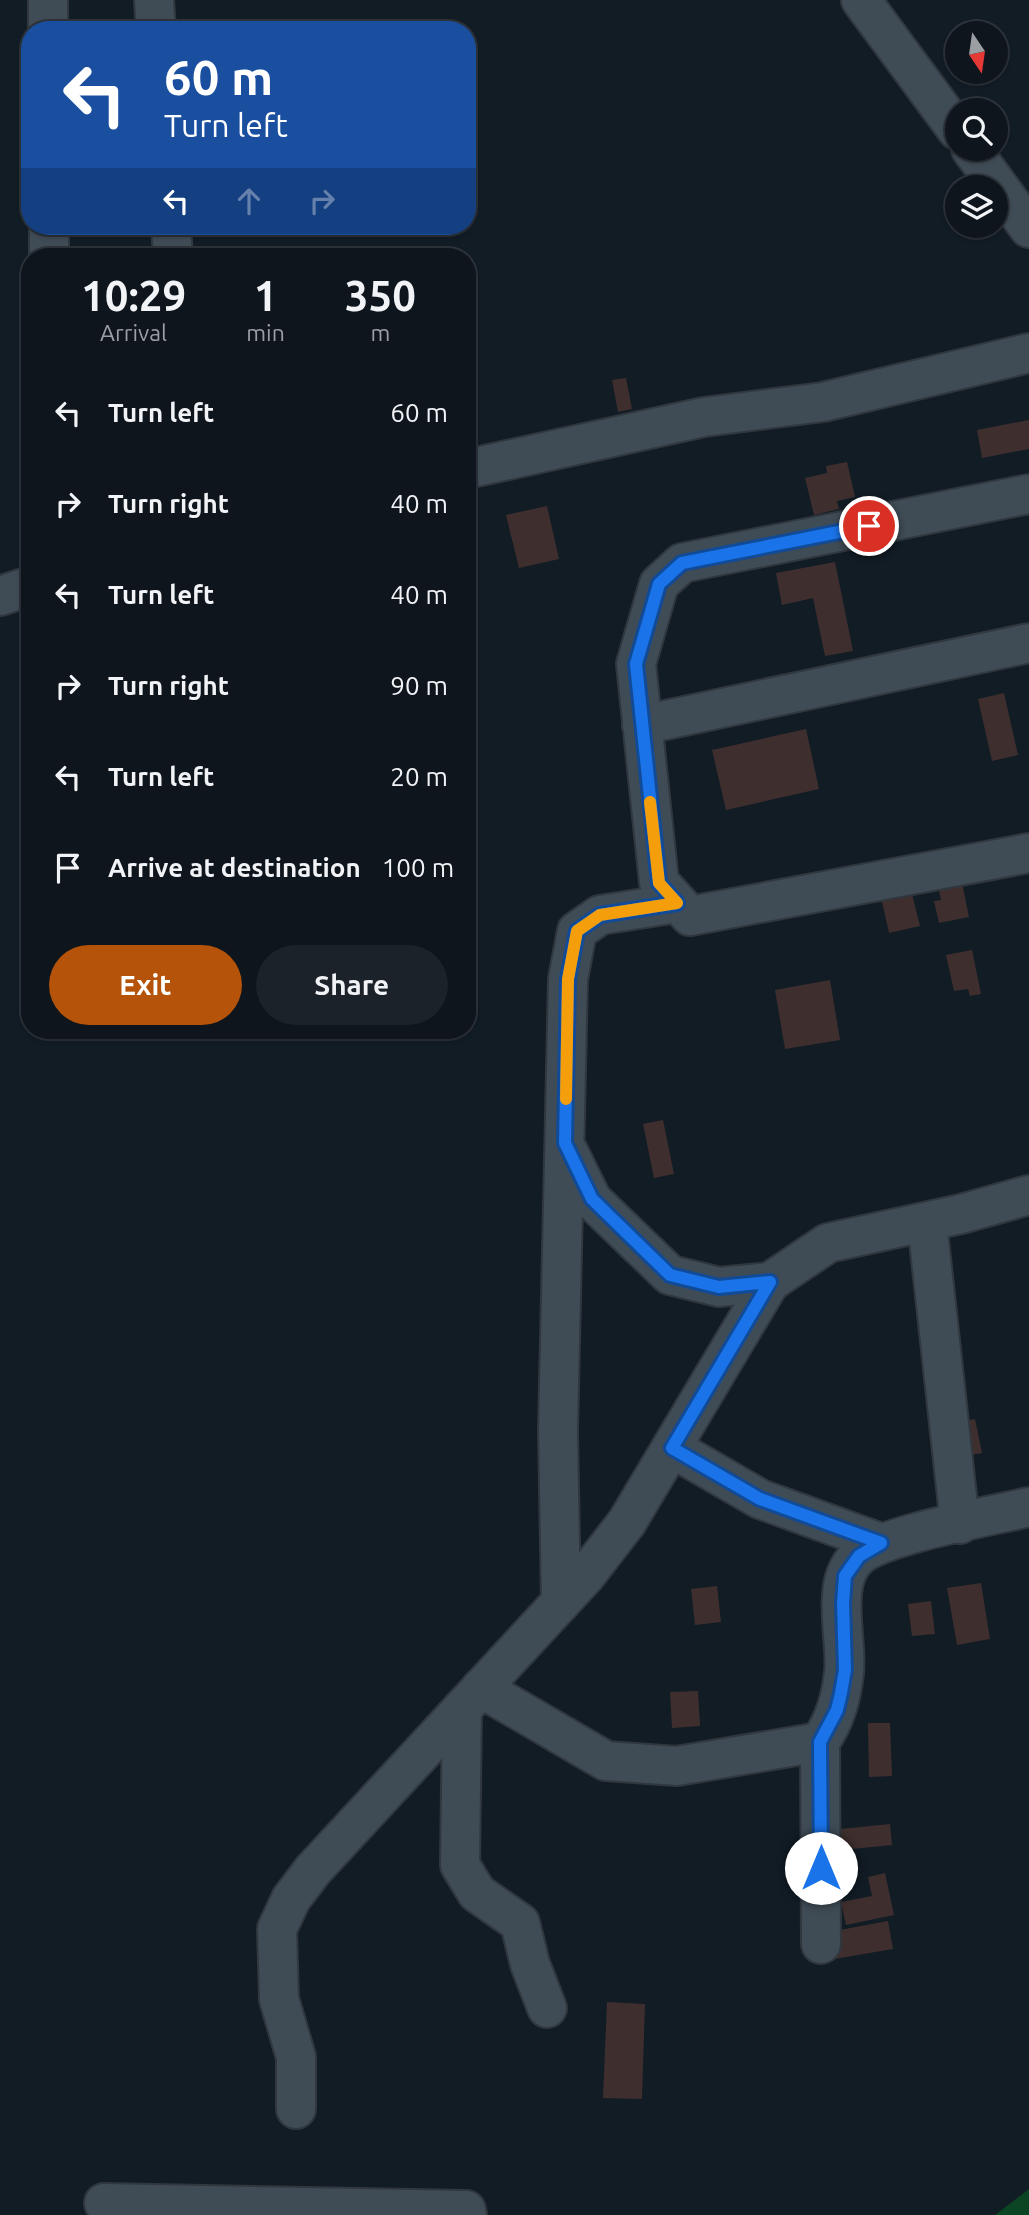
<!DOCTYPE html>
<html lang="en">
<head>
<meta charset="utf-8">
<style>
	:root { --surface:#0e151c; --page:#1c2229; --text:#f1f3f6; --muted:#9b9fa3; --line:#2e343b; --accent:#b45309 }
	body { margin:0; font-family:Ubuntu,sans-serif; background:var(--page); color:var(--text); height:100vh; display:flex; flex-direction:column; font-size:26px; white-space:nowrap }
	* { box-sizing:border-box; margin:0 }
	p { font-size:23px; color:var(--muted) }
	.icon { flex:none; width:38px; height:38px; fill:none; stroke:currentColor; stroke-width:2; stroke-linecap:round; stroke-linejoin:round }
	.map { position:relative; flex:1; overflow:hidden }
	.side { position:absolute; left:21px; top:248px; width:455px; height:791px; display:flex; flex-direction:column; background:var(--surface); border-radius:28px; box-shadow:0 2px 5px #0004,0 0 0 2px var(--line) }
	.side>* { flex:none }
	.top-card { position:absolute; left:21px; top:21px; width:455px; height:214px; border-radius:28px; box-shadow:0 2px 5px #0004,0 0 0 2px var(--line); background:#1a4fa0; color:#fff; overflow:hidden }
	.needle { width:46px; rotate:167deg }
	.controls { position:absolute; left:945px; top:21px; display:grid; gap:14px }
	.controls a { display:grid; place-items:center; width:63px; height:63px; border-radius:50%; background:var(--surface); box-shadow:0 2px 5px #0004,0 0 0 2px var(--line); font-size:35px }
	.pin { position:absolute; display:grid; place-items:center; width:60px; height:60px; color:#fff; margin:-30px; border:4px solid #fff; border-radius:50%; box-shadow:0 2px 7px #0007 }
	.me { position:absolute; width:77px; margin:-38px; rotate:0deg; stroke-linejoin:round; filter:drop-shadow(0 0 5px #0008) }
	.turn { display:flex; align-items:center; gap:24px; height:147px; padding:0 28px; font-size:32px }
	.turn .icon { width:91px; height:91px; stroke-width:2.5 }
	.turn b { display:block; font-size:49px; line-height:60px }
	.lanes { display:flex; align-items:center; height:66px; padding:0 28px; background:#0003; justify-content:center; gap:35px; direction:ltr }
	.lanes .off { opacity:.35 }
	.eta { display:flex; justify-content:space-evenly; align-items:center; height:119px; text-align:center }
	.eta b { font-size:42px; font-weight:700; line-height:49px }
	.action { display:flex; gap:14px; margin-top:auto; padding:14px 28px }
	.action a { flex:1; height:80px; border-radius:42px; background:var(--accent); color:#fff; font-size:28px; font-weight:700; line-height:80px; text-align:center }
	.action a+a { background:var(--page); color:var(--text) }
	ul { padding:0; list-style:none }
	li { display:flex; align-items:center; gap:21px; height:91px; padding:0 28px }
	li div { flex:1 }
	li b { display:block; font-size:26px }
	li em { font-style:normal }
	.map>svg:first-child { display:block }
</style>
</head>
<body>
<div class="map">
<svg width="1029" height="2215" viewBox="0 0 1029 2215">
	<rect width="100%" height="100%" fill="#121c25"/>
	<!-- green -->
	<polygon fill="#0c4524" points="1029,2189 1029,2215 995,2215"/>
	<!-- building -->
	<g fill="#3e2f2e">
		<polygon points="626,378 632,409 618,412 612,380"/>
		<polygon points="1029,420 1029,449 982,458 977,430"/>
		<polygon points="847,462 855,497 837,501 839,509 814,515 805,478 827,473 826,466"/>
		<polygon points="547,506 559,559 519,568 506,515"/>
		<polygon points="835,562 853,651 825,656 813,598 782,605 776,573"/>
		<polygon points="1004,693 1018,755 992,761 978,699"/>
		<polygon points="806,729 819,789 726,810 712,750"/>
		<polygon points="961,878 969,917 939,923 934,901 941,900 937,882"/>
		<polygon points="911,890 920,926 889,933 881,897"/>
		<polygon points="972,950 981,994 970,996 968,989 954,991 946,955"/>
		<polygon points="830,980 840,1040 785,1049 775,990"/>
		<polygon points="663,1120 674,1174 654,1178 643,1124"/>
		<polygon points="975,1419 982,1453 966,1456 960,1422"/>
		<polygon points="981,1583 990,1639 957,1645 947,1588"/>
		<polygon points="717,1586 721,1622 695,1625 691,1589"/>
		<polygon points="931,1601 935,1634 912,1636 908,1604"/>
		<polygon points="698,1691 700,1726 672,1728 670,1692"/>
		<polygon points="868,1723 890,1723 892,1776 869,1777"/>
		<polygon points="890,1824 892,1845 842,1850 840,1829"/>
		<polygon points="885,1873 894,1915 846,1925 841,1902 872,1896 868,1877"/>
		<polygon points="888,1921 893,1949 834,1959 829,1932"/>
		<polygon points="607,2002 645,2004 642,2099 603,2098"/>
	</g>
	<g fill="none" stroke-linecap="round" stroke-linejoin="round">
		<defs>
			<g id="minor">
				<polyline points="48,0 48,30"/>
				<polyline points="154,0 156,30"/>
				<polyline points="49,226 49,257"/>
				<polyline points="171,226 173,257"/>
				<polyline points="467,469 704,417 823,402 1029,353"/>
				<polyline points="1029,494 682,563 659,584 636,664 659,882 690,916 1029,853"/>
				<polyline points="0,596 30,586"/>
				<polyline points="642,725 1029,643"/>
				<polyline points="568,1151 592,1200 670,1275 719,1287 770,1282"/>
				<polyline points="927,1222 960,1524"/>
				<polyline points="672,1448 760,1499 881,1543"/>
				<polyline points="561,1602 558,1431 568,979 577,931 600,915 677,903"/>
				<path d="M481 1688 606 1761 677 1766 820 1742C835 1720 841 1699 844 1673 848 1638 828 1580 860 1555 887 1534 991 1516 1029 1507"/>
				<polyline points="462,1709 460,1865 477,1893 520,1923 530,1964 547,2008"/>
				<polyline points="820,1742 821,1944"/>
				<polyline points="296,2109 296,2057 279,1999 277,1929 291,1899 313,1870 586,1575 627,1522 770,1282 828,1243 961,1214 1029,1195"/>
				<polyline points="104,2203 466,2210 467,2215"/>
			</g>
			<g id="secondary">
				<polyline points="861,0 957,130"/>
				<polyline points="971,149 1029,228"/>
			</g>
		</defs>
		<!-- minor casing -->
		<use href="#minor" stroke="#30373e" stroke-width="42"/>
		<!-- secondary casing -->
		<use href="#secondary" stroke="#30373e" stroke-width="42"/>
		<!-- minor -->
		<use href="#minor" stroke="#3f4b55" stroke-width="38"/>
		<!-- secondary -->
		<use href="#secondary" stroke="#3f4b55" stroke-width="38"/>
	</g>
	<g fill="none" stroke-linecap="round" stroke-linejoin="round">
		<defs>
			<polyline id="route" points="821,1868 820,1742 837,1710 841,1693 845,1670 843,1603 845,1576 859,1556 881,1543 760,1499 672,1448 770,1282 719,1287 670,1275 592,1199 565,1143 568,979 577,931 600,915 677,903 659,883 636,664 659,584 682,563 869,526"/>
		</defs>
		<!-- route casing -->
		<use href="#route" stroke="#114b97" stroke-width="18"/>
		<!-- route -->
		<use href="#route" stroke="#1a73e8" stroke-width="12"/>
		<!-- slow -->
		<polyline stroke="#f59e0b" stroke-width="12" points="566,1099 568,979 577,931 600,915 677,903 659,883 650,802"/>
	</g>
</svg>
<div class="controls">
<a><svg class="needle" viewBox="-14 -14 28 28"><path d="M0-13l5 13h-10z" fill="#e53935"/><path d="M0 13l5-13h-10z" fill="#9b9fa3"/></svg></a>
<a><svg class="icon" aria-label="search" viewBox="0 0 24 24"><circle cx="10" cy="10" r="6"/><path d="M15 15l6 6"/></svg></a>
<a><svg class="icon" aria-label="layers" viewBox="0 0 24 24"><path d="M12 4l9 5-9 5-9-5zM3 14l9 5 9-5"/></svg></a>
</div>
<div class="pin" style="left:869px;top:526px;background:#d93025"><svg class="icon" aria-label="arrive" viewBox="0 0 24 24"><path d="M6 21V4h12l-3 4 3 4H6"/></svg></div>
<svg class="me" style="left:821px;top:1868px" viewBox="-20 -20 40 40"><circle r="19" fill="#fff"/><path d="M0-13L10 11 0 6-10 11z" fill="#1a73e8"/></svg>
<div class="top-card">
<div class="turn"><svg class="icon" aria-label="left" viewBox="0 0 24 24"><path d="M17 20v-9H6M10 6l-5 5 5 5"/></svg><div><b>60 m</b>Turn left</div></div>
<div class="lanes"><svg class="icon" aria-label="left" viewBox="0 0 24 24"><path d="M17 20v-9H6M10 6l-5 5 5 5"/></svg><svg class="icon off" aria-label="ahead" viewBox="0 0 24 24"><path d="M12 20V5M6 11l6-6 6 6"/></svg><svg class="icon off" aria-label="right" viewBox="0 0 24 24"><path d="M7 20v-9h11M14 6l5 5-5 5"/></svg></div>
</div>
<section class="side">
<div class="eta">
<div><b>10:29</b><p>Arrival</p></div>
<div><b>1</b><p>min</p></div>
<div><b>350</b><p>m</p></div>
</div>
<ul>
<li><svg class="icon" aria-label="left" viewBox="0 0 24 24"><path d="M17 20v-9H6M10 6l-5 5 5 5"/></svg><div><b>Turn left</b></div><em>60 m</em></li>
<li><svg class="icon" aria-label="right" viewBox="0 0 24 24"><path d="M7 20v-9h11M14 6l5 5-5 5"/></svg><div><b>Turn right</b></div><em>40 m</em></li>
<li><svg class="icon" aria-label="left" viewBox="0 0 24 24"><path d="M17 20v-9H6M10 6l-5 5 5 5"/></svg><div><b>Turn left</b></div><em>40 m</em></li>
<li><svg class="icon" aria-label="right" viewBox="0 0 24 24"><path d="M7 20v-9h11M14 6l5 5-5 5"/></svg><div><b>Turn right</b></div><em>90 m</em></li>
<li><svg class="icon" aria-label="left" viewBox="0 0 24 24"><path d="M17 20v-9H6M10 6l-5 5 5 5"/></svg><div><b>Turn left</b></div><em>20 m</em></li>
<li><svg class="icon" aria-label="arrive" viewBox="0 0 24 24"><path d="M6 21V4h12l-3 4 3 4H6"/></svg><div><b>Arrive at destination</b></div><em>100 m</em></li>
</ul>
<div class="action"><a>Exit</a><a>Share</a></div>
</section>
</div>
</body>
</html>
